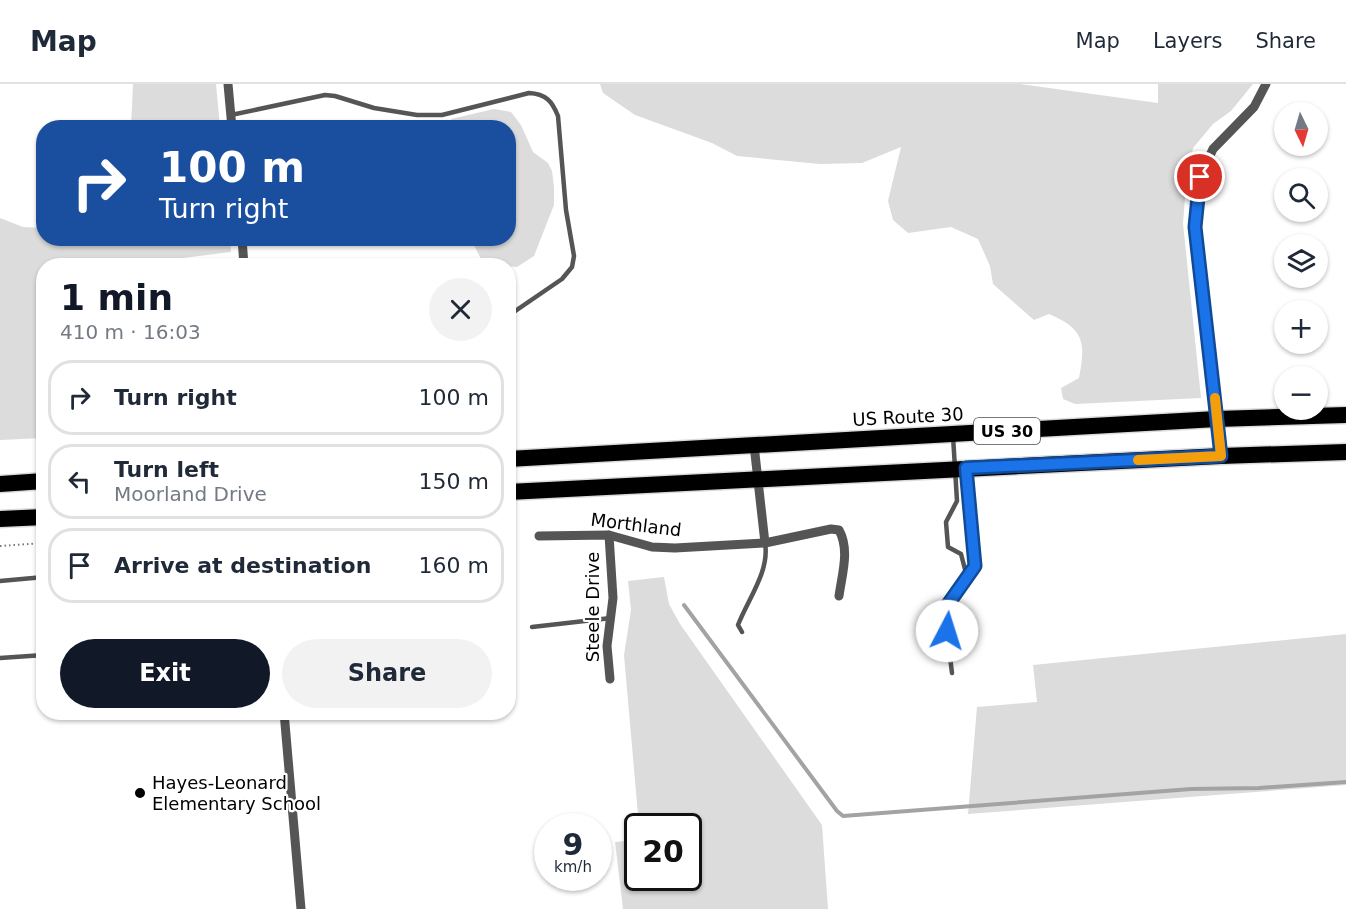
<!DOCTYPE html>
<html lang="en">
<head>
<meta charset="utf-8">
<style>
	:root { --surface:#fff; --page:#f2f2f3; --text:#1f2937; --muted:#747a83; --line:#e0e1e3; --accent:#111827 }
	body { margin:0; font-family:"DejaVu Sans",sans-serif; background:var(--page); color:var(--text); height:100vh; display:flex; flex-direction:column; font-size:22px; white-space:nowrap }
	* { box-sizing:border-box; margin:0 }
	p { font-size:20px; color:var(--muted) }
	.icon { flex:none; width:33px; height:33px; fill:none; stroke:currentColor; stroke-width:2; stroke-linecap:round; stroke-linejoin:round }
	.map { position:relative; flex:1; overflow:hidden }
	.side { position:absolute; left:36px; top:174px; width:480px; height:462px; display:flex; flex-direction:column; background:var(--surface); border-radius:24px; box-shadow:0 2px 4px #0004 }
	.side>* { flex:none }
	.banner { position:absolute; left:36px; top:36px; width:480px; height:126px; border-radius:24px; box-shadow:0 2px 4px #0004; background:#1a4fa0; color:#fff; overflow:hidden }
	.needle { width:39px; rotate:175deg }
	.tools { position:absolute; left:1274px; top:18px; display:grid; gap:12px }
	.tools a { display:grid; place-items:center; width:54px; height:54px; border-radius:50%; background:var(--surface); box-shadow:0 2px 4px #0004; font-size:30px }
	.speed { position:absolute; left:534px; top:729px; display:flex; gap:12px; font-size:30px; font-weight:700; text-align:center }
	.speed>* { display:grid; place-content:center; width:78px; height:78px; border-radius:50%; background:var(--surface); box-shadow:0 2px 4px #0004; line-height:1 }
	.speed small { font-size:15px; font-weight:400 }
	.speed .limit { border:3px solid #111; border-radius:9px; background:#fff; color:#111 }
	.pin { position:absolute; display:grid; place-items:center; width:51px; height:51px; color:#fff; margin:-26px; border:3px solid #fff; border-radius:50%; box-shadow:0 2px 6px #0007 }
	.me { position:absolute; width:66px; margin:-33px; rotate:5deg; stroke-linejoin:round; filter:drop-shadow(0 0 4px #0008) }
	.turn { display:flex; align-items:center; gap:21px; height:126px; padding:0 24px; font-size:27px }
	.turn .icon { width:78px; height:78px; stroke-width:2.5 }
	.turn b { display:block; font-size:42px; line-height:51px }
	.round { display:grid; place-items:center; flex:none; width:63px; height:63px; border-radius:32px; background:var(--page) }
	.head { display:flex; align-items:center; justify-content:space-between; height:102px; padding:0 24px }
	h1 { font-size:36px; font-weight:700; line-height:45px; color:var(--accent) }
	.cta { display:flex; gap:12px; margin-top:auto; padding:12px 24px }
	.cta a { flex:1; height:69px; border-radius:36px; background:var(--accent); color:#fff; font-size:24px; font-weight:700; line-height:69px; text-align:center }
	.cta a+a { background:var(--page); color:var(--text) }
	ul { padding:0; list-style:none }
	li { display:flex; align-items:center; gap:18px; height:75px; margin:0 12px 9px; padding:0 12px; border:3px solid var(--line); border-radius:24px }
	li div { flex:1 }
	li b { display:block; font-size:22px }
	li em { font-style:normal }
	header { display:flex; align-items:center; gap:36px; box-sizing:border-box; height:84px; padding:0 30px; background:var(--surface); border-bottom:2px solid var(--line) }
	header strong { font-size:28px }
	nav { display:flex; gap:33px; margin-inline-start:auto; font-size:21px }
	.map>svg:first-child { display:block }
</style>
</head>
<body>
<header>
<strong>Map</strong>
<nav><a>Map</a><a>Layers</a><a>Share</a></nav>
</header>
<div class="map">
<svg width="1346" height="825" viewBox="0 0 1346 825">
	<rect width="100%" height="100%" fill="#fff"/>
	<!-- green -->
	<g fill="#dcdcdc">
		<polygon points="133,0 216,0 220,43 131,43"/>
		<path d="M600 0H1020L1158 19V0H1253L1231 27 1213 40 1193 64 1186 101 1183 139 1201 314 1075 320 1063 315 1061 304 1079 294C1086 258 1084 245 1049 230L1034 236 993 200 990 182 978 155 951 143 908 149 893 136 888 117 901 63 862 79 820 80 737 72 712 59 635 31 603 9Z"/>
		<polygon points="494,25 511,28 521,41 533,68 548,79 552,87 554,103 554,121 534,172 517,183 491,181 481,175 471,155 508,154 508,44 452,43 451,35"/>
		<polygon points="0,134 23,143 43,144 44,154 230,155 231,168 143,179 143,181 44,182 43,354 0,356"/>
		<polygon points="664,493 669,520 680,540 822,741 828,825 623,825 615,758 637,756 638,794 688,794 688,742 639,742 624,571 631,526 628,497"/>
		<polygon points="1346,550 1346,701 968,730 977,623 1037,618 1033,581"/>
	</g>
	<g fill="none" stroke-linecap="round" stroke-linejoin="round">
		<!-- stream -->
		<polyline stroke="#a3a3a3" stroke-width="4" points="684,521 837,727 843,732 1191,705 1259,704 1346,698"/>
		<defs>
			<g id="trunk">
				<polyline points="508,375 1217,335 1346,331"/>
				<polyline points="0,400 44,397"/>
				<polyline points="508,408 1221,372 1346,368"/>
				<polyline points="0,435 44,433"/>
			</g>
		</defs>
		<!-- trunk casing -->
		<use href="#trunk" stroke="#dbdbdb" stroke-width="19"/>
		<!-- path -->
		<polyline stroke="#777" stroke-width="2" stroke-dasharray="1.5 3" stroke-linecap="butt" points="0,462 44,459"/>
		<!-- service -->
		<g stroke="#555" stroke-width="4.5">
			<path d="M231 31 325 11 335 12 374 24 417 31H442L529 9C546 10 552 17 558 32L566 126 574 172 572 183 562 195 508 232"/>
			<polyline points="953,352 957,417 946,438 948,463 961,470 967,493"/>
			<polyline points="40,493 44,540"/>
			<polyline points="0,497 44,493"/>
			<polyline points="532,543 611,534"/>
			<path d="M742 548 738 541C748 515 770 487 765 459"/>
			<polyline points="0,574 44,571"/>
			<polyline points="952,589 944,526 975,482 966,387"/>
		</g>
		<!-- minor -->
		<g stroke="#555" stroke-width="9">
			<polyline points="228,0 232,44"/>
			<polyline points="242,154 244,182"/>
			<polyline points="754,361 765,459"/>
			<polyline points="1221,372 1195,143 1200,93 1213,65 1254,23 1266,0"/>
			<polyline points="609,451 613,514 607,562 610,595"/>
			<path d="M539 452 609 451 652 463 675 464 765 459 831 445 839 446C850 466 842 490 839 512"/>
			<polyline points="284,628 301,825"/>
		</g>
		<!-- trunk -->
		<use href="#trunk" stroke="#000" stroke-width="16"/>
	</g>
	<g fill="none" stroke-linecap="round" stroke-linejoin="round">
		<defs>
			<polyline id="route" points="947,547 944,526 975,482 966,384 1221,372 1195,143 1200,93"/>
		</defs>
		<!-- route casing -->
		<use href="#route" stroke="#114b97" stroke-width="15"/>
		<!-- route -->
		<use href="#route" stroke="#1a73e8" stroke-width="10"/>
		<!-- slow -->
		<polyline stroke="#f59e0b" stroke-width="10" points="1138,376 1221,372 1215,314"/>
	</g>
	<!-- markers -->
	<circle fill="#000" stroke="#fff" stroke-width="2" cx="140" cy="709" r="6"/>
	<g text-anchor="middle" stroke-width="4.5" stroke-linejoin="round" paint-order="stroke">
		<!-- shield labels -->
		<rect fill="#fff" stroke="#4c4c4c" stroke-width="1.5" x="974" y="334" width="66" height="26" rx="4.5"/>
		<g font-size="16" font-weight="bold" fill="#000">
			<text x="1007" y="353">US 30</text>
		</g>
		<!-- street labels -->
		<g font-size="18" fill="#000" stroke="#fff">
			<text transform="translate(908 333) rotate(-3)" y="6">US Route 30</text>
			<text transform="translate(636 441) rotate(7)" y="6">Morthland</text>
			<text transform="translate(593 523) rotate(-90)" y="6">Steele Drive</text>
		</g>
		<!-- poi labels -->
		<g font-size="18" fill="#000" stroke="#fff" text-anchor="start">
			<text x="152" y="705">Hayes-Leonard<tspan x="152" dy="21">Elementary School</tspan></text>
		</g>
	</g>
</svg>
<div class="tools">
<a><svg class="needle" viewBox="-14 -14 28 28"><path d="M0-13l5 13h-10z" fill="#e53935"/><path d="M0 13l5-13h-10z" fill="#747a83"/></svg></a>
<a><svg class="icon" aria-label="search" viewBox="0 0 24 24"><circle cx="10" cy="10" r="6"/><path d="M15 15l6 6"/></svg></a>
<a><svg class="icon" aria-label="layers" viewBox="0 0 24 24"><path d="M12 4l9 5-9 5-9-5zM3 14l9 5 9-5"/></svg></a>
<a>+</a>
<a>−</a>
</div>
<div class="speed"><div>9<small>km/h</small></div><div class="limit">20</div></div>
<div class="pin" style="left:1200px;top:93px;background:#d93025"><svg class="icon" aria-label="arrive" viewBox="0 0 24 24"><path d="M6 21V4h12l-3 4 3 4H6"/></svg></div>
<svg class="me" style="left:947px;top:547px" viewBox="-20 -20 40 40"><circle r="19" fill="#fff"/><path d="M0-13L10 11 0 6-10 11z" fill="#1a73e8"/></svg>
<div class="banner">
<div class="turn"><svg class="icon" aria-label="right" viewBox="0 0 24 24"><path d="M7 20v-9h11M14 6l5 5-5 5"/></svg><div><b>100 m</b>Turn right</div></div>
</div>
<section class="side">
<div class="head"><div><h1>1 min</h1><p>410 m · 16:03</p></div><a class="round"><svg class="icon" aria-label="close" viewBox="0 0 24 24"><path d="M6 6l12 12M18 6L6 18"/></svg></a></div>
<ul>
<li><svg class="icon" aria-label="right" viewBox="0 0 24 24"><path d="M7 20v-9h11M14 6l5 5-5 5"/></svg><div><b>Turn right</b></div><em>100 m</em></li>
<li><svg class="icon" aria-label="left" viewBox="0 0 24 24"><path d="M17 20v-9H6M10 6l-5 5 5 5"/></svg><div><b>Turn left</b><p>Moorland Drive</p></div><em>150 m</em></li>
<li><svg class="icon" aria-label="arrive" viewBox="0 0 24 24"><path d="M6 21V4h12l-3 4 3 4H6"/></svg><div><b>Arrive at destination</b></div><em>160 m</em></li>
</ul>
<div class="cta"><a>Exit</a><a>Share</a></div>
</section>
</div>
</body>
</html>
